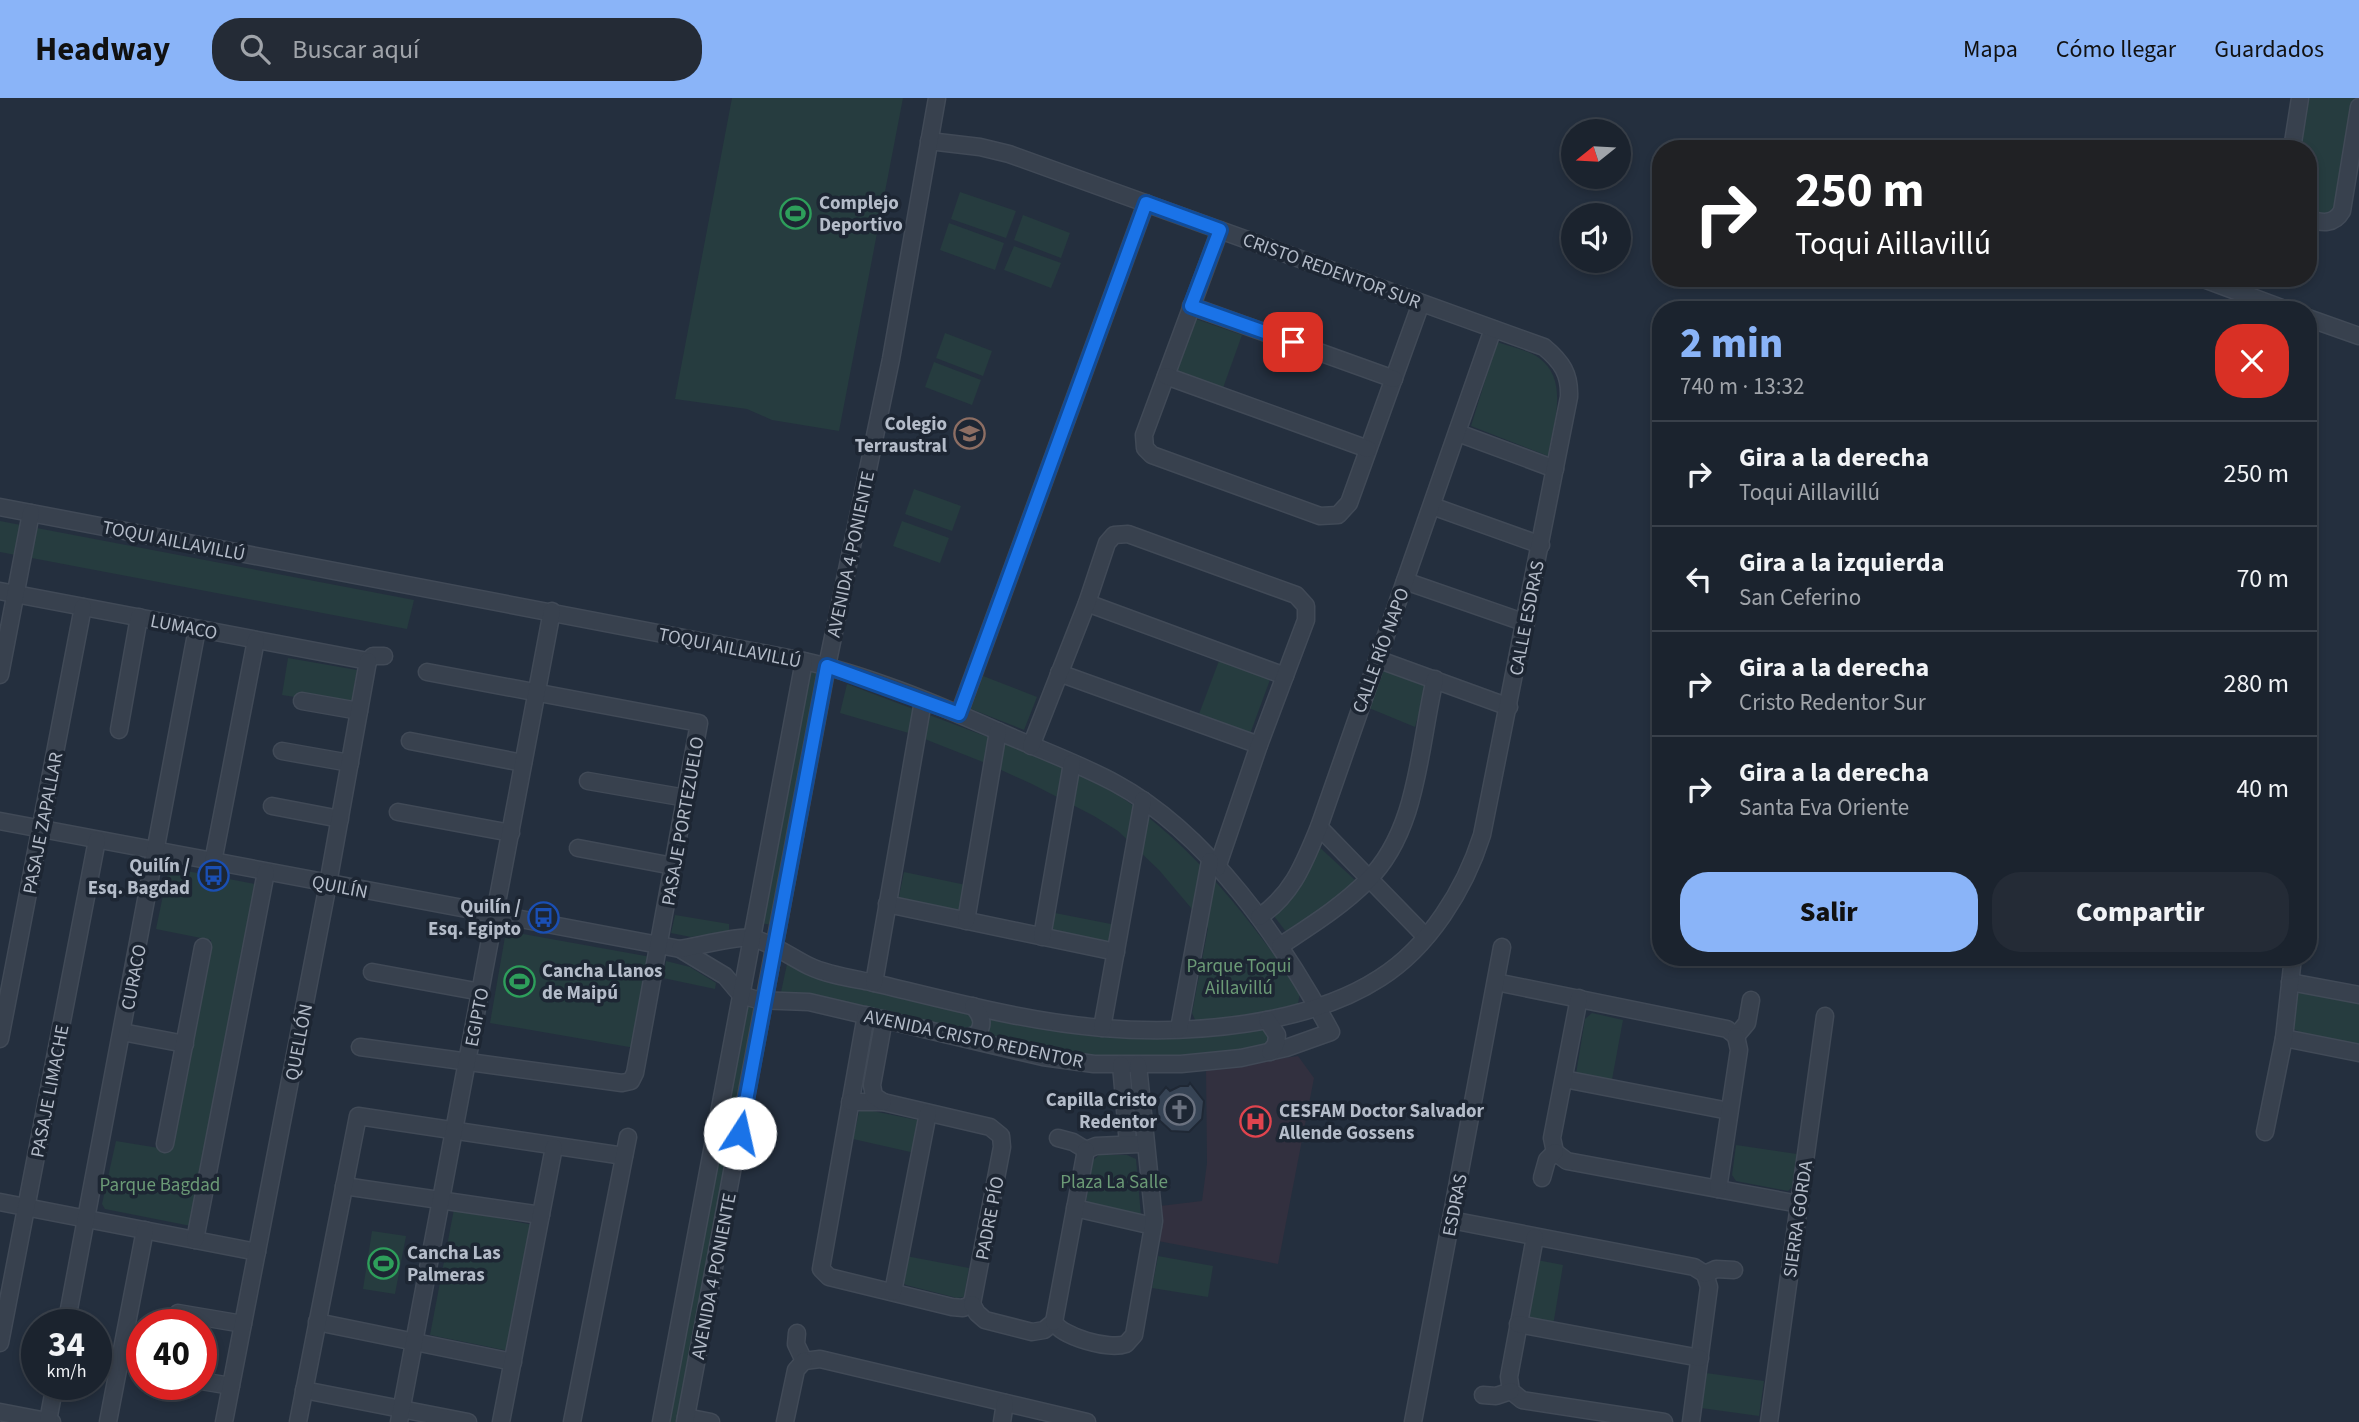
<!DOCTYPE html>
<html lang="es">
<head>
<meta charset="utf-8">
<style>
	:root { --surface:#1b232e; --page:#242b36; --text:#f1f3f6; --muted:#a0a4aa; --line:#39404a; --accent:#8ab4f8 }
	body { margin:0; font-family:"Source Sans 3",sans-serif; background:var(--page); color:var(--text); height:100vh; display:flex; flex-direction:column; font-size:26px; white-space:nowrap }
	* { box-sizing:border-box; margin:0 }
	p { font-size:23px; color:var(--muted) }
	.icon { flex:none; width:38px; height:38px; fill:none; stroke:currentColor; stroke-width:2; stroke-linecap:round; stroke-linejoin:round }
	.map { position:relative; flex:1; overflow:hidden }
	.details { position:absolute; left:1652px; top:203px; width:665px; height:665px; display:flex; flex-direction:column; background:var(--surface); border-radius:28px; box-shadow:0 4px 10px #0003,0 0 0 2px var(--line) }
	.details>* { flex:none }
	.banner { position:absolute; left:1652px; top:42px; width:665px; height:147px; border-radius:28px; box-shadow:0 4px 10px #0003,0 0 0 2px var(--line); background:#202124; color:#fff; overflow:hidden }
	.needle { width:46px; rotate:252deg }
	.fabs { position:absolute; left:1561px; top:21px; display:grid; gap:14px }
	.fabs a { display:grid; place-items:center; width:70px; height:70px; border-radius:50%; background:var(--surface); box-shadow:0 4px 10px #0003,0 0 0 2px var(--line); font-size:35px }
	.speed { position:absolute; left:21px; top:1211px; display:flex; gap:14px; font-size:35px; font-weight:700; text-align:center }
	.speed>* { display:grid; place-content:center; width:91px; height:91px; border-radius:50%; background:var(--surface); box-shadow:0 4px 10px #0003,0 0 0 2px var(--line); line-height:1 }
	.speed small { font-size:18px; font-weight:400 }
	.speed .limit { border:10px solid #d22; background:#fff; color:#111 }
	.pin { position:absolute; display:grid; place-items:center; width:60px; height:60px; color:#fff; margin:-30px; border-radius:14px; box-shadow:0 4px 10px #0006 }
	.me { position:absolute; width:77px; margin:-38px; rotate:10deg; stroke-linejoin:round; filter:drop-shadow(0 0 5px #0008) }
	.turn { display:flex; align-items:center; gap:24px; height:147px; padding:0 28px; font-size:32px }
	.turn .icon { width:91px; height:91px; stroke-width:2.5 }
	.turn b { display:block; font-size:49px; line-height:60px }
	.round { display:grid; place-items:center; flex:none; width:74px; height:74px; border-radius:28px; background:var(--page) }
	.overview { display:flex; align-items:center; justify-content:space-between; height:119px; padding:0 28px }
	h1 { font-size:42px; font-weight:800; line-height:52px; color:var(--accent) }
	.button { display:flex; gap:14px; margin-top:auto; padding:14px 28px }
	.button a { flex:1; height:80px; border-radius:28px; background:var(--accent); color:#111; font-size:28px; font-weight:800; line-height:80px; text-align:center }
	.button a+a { background:var(--page); color:var(--text) }
	ul { padding:0; list-style:none }
	li { display:flex; align-items:center; gap:21px; height:105px; padding:0 28px; border-top:2px solid var(--line) }
	li div { flex:1 }
	li b { display:block; font-size:26px }
	li em { font-style:normal }
	header { display:flex; align-items:center; gap:42px; box-sizing:border-box; height:98px; padding:0 35px; background:var(--accent); color:#111 }
	header strong { font-size:33px }
	nav { display:flex; gap:38px; margin-inline-start:auto; font-size:24px }
	.search { width:490px; height:63px; background:var(--page); display:flex; align-items:center; gap:18px; box-sizing:border-box; padding:0 24px; border-radius:28px; color:var(--muted); font-size:26px }
	.map>svg:first-child { display:block }
</style>
</head>
<body>
<header>
<strong>Headway</strong>
<div class="search"><svg class="icon" aria-label="search" viewBox="0 0 24 24"><circle cx="10" cy="10" r="6"/><path d="M15 15l6 6"/></svg>Buscar aquí</div>
<nav><a>Mapa</a><a>Cómo llegar</a><a>Guardados</a></nav>
</header>
<div class="map">
<svg width="2359" height="1324" viewBox="0 0 2359 1324">
	<rect width="100%" height="100%" fill="#242f3e"/>
	<!-- medical -->
	<polygon fill="#32303f" points="1298,958 1314,980 1278,1166 1158,1143 1160,1108 1202,1103 1207,1065 1206,971"/>
	<!-- green -->
	<g fill="#263c3f">
		<polygon points="732,0 903,0 839,333 772,322 747,311 675,301"/>
		<polygon points="2303,0 2354,0 2337,100 2334,112 2322,119 2308,116 2308,51 2294,51"/>
		<polygon points="960,94 1016,113 1006,140 951,121"/>
		<polygon points="1023,117 1070,135 1061,160 1014,142"/>
		<polygon points="949,125 1004,145 995,172 940,152"/>
		<polygon points="1014,148 1061,165 1051,190 1004,172"/>
		<polygon points="1196,221 1242,237 1223,290 1177,273"/>
		<polygon points="945,235 992,253 983,278 936,260"/>
		<path d="M1497 244C1511 249 1528 252 1539 260 1570 282 1553 328 1548 358L1471 328Z"/>
		<polygon points="934,264 981,282 972,307 925,289"/>
		<polygon points="914,391 961,408 952,433 905,416"/>
		<polygon points="0,423 414,502 407,531 0,454"/>
		<polygon points="902,423 949,440 940,465 893,448"/>
		<polygon points="288,560 357,572 351,608 282,597"/>
		<polygon points="1220,560 1271,579 1250,636 1199,616"/>
		<polygon points="810,570 819,573 772,827 760,825"/>
		<polygon points="1381,571 1427,589 1415,629 1369,610"/>
		<polygon points="983,578 1037,599 1024,632 971,611"/>
		<path d="M847 586C898 605 950 625 1001 644 1026 653 1052 661 1076 672 1172 721 1241 807 1300 894L1298 906 1244 918 1196 924 1192 915 1208 830 1159 772 1118 733 1094 718 1032 686 988 666 912 636 840 615Z"/>
		<polygon points="1316,746 1356,783 1335,804 1287,835 1274,818"/>
		<polygon points="171,770 255,786 258,792 191,1128 105,1111 102,1106 116,1043 171,1052 211,842 156,831 168,773"/>
		<polygon points="904,774 966,787 960,816 898,803"/>
		<polygon points="1055,815 1116,827 1112,848 1051,836"/>
		<polygon points="675,817 729,826 729,833 691,839 671,835"/>
		<polygon points="506,833 651,859 635,950 490,925"/>
		<polygon points="666,863 690,869 716,885 715,891 663,880"/>
		<path d="M787 866 1036 929H1267L1271 933 1264 949C1199 958 1136 962 1072 958L786 898 781 894Z"/>
		<polygon points="2301,893 2359,902 2359,948 2307,938 2294,931 2297,897"/>
		<polygon points="746,904 758,906 679,1324 668,1324"/>
		<polygon points="1592,915 1623,922 1611,987 1576,976 1585,921"/>
		<polygon points="863,1011 917,1022 921,1027 915,1055 853,1041 859,1014"/>
		<polygon points="1736,1047 1797,1056 1792,1089 1788,1093 1736,1083 1732,1077"/>
		<polygon points="1099,1057 1127,1057 1136,1061 1141,1118 1086,1105 1092,1063"/>
		<polygon points="454,1111 533,1127 509,1253 430,1237"/>
		<polygon points="372,1133 406,1138 395,1196 363,1191"/>
		<polygon points="906,1158 969,1170 964,1199 957,1200 906,1187 902,1184"/>
		<polygon points="1158,1158 1213,1168 1208,1199 1152,1190"/>
		<polygon points="1537,1162 1563,1167 1553,1228 1525,1222"/>
		<polygon points="1706,1275 1764,1283 1759,1318 1701,1310"/>
	</g>
	<!-- building -->
	<polygon fill="#364354" stroke="#1f2835" stroke-width="2" points="1190,985 1204,1003 1202,1021 1189,1034 1171,1033 1158,1021 1156,1001 1166,989 1170,993 1180,988 1188,988"/>
	<g fill="none" stroke-linecap="round" stroke-linejoin="round">
		<defs>
			<g id="minor">
				<polyline points="2292,51 2300,0"/>
				<path d="M2308 121C2322 125 2334 127 2342 113L2359 9"/>
				<polyline points="1220,132 1144,337 1145,350 1152,357 1320,418 1338,417 1349,405 1421,205"/>
				<polyline points="2201,180 2287,212"/>
				<polyline points="1191,208 1394,281"/>
				<polyline points="2308,220 2359,238"/>
				<polyline points="1166,278 1368,351"/>
				<polyline points="1458,335 1555,371"/>
				<polyline points="1432,408 1541,447"/>
				<path d="M0 409 804 563C867 577 934 605 993 631 1033 649 1076 664 1115 685 1208 735 1282 843 1331 934L1286 950 1241 960 1181 966H1094L1043 959 809 904 758 902 741 897"/>
				<polyline points="1405,483 1526,525"/>
				<polyline points="0,493 368,563"/>
				<polyline points="1087,505 1285,578"/>
				<polyline points="1377,561 1509,609"/>
				<polyline points="368,563 373,558 384,558"/>
				<polyline points="1059,575 1259,647"/>
				<polyline points="0,577 31,415"/>
				<polyline points="302,603 359,613"/>
				<polyline points="959,616 1146,105"/>
				<polyline points="119,632 139,519"/>
				<polyline points="410,643 523,665"/>
				<polyline points="1031,648 1087,505 1107,445 1114,437 1128,436 1296,497 1306,508 1306,522 1259,647 1217,770"/>
				<polyline points="282,653 350,665"/>
				<polyline points="588,683 686,700"/>
				<polyline points="272,708 340,721"/>
				<polyline points="398,714 511,735"/>
				<polyline points="0,723 680,851 725,878 741,897"/>
				<polyline points="1319,729 1426,839"/>
				<polyline points="578,750 673,768"/>
				<polyline points="213,764 256,542"/>
				<polyline points="887,806 1116,854"/>
				<path d="M1259 819C1293 796 1304 765 1319 729L1493 231"/>
				<polyline points="966,823 998,633"/>
				<polyline points="1042,839 1072,665"/>
				<path d="M1280 848C1310 828 1341 809 1367 783 1419 732 1419 647 1435 581"/>
				<path d="M680 851C695 849 741 837 752 840 772 845 791 859 809 868 828 877 850 880 870 884 947 902 1025 924 1103 930 1189 937 1306 928 1380 880 1429 849 1465 791 1482 737L1569 299C1570 276 1562 264 1544 249L1009 56 980 49 929 43"/>
				<polyline points="372,874 481,894"/>
				<polyline points="1496,884 1727,931 1736,938"/>
				<polyline points="2290,884 2359,897"/>
				<polyline points="874,885 923,603"/>
				<polyline points="866,917 821,1171 829,1179 952,1209 963,1210 972,1206"/>
				<polyline points="1267,922 1277,937 1276,946 1270,954"/>
				<polyline points="1102,930 1143,702"/>
				<polyline points="1179,931 1210,763"/>
				<polyline points="122,934 185,946"/>
				<polyline points="1736,938 1747,925 1751,902"/>
				<path d="M966 940 977 936C985 926 981 917 973 908"/>
				<polyline points="2284,940 2359,955"/>
				<polyline points="0,941 83,509"/>
				<polyline points="360,949 622,985 631,983 635,975 699,625 427,574"/>
				<polyline points="1121,967 1128,1046"/>
				<polyline points="1564,981 1729,1013"/>
				<polyline points="850,1004 883,1004 990,1029 1001,1038 1002,1049 972,1206"/>
				<polyline points="883,1004 874,998 872,987 884,921"/>
				<polyline points="2265,1034 2284,940 2293,859"/>
				<polyline points="1058,1040 1073,1044 1086,1052"/>
				<polyline points="165,1046 203,849"/>
				<polyline points="1086,1052 1096,1048 1139,1046"/>
				<polyline points="1555,1054 1567,1063 1799,1106"/>
				<polyline points="1555,1054 1552,1040 1579,900"/>
				<polyline points="1542,1080 1547,1062 1555,1054"/>
				<polyline points="344,1088 541,1117"/>
				<polyline points="1718,1091 1739,952 1736,938"/>
				<polyline points="0,1104 257,1154"/>
				<polyline points="1075,1110 1153,1128"/>
				<polyline points="1451,1122 1694,1169 1705,1176 1709,1189 1691,1324"/>
				<polyline points="1535,1139 1509,1279 1511,1293 1522,1302 1664,1324"/>
				<polyline points="195,1142 266,774"/>
				<polyline points="1705,1176 1716,1171 1734,1172"/>
				<polyline points="893,1194 928,1015"/>
				<polyline points="972,1206 977,1215 985,1222 1032,1234 1044,1232 1054,1224"/>
				<polyline points="178,1215 243,1226"/>
				<polyline points="317,1224 513,1264"/>
				<path d="M1054 1224C1062 1239 1109 1252 1126 1246L1134 1237 1154 1123 1138 967"/>
				<polyline points="1054,1224 1086,1052"/>
				<polyline points="1518,1226 1700,1260"/>
				<polyline points="66,1227 197,531"/>
				<polyline points="797,1235 796,1246 804,1263"/>
				<polyline points="0,1245 97,742"/>
				<polyline points="804,1263 820,1261 1087,1324"/>
				<polyline points="201,1283 231,1288"/>
				<polyline points="304,1292 468,1324"/>
				<polyline points="1483,1297 1496,1298 1511,1293"/>
				<polyline points="0,1314 52,1324"/>
				<polyline points="686,1319 711,1324"/>
				<polyline points="48,1323 55,1286"/>
				<polyline points="108,1324 145,1132"/>
				<polyline points="224,1324 328,786 368,563"/>
				<polyline points="298,1324 358,1018 624,1058"/>
				<polyline points="399,1324 552,513"/>
				<polyline points="501,1324 554,1049"/>
				<polyline points="572,1324 628,1039"/>
				<polyline points="661,1324 804,563"/>
				<polyline points="685,1324 827,568 891,261 937,0"/>
				<polyline points="785,1324 796,1272 804,1263"/>
				<polyline points="1002,1324 1005,1305"/>
				<polyline points="1413,1324 1502,849"/>
				<polyline points="1769,1324 1825,918"/>
			</g>
		</defs>
		<!-- minor casing -->
		<use href="#minor" stroke="#414a57" stroke-width="19"/>
		<!-- minor -->
		<use href="#minor" stroke="#38414e" stroke-width="16"/>
	</g>
	<g fill="none" stroke-linecap="round" stroke-linejoin="round">
		<defs>
			<polyline id="route" points="740,1035 827,568 959,616 1146,105 1220,132 1191,208 1293,244"/>
		</defs>
		<!-- route casing -->
		<use href="#route" stroke="#114b97" stroke-width="18"/>
		<!-- route -->
		<use href="#route" stroke="#1a73e8" stroke-width="12"/>
	</g>
	<!-- icons -->
	<defs>
		<symbol id="stadium-ring" viewBox="-11 -11 22 22"><circle r="9.5" fill="#1d2633" stroke="#2e9e5b" stroke-width="1.5"/><path d="M0-5a6.5 5 0 1 0 0 10a6.5 5 0 1 0 0-10ZM-3.5-1.8h7v3.6h-7Z" fill="#2e9e5b"/></symbol>
		<symbol id="school-ring" viewBox="-11 -11 22 22"><circle r="9.5" fill="#1d2633" stroke="#8d6e63" stroke-width="1.5"/><path d="M0-5L7-2L0 1L-7-2ZM-4 1L0 2.5L4 1V4Q0 6-4 4Z" fill="#8d6e63"/></symbol>
		<symbol id="bus-ring" viewBox="-11 -11 22 22"><circle r="9.5" fill="#1d2633" stroke="#1a4fb4" stroke-width="1.5"/><path d="M-5-6H5V4H4V6H2V4H-2V6H-4V4H-5ZM-3.5-4V0h7V-4ZM-3.5 1.2v1.5H-2V1.2ZM2 1.2v1.5H3.5V1.2Z" fill="#1a4fb4"/></symbol>
		<symbol id="church-ring" viewBox="-11 -11 22 22"><circle r="9.5" fill="#1d2633" stroke="#6b7280" stroke-width="1.5"/><path d="M-1.2-6h2.4v3.5h3.3v2.4h-3.3V6h-2.4V-.1h-3.3v-2.4h3.3Z" fill="#6b7280"/></symbol>
		<symbol id="hospital-ring" viewBox="-11 -11 22 22"><circle r="9.5" fill="#1d2633" stroke="#e0444e" stroke-width="1.5"/><path d="M-5-5h3v3.5h4V-5h3V5h-3V1.5h-4V5h-3Z" fill="#e0444e"/></symbol>
	</defs>
	<g fill-rule="evenodd">
		<use href="#stadium-ring" x="778" y="98" width="35" height="35"/>
		<use href="#school-ring" x="952" y="318" width="35" height="35"/>
		<use href="#bus-ring" x="196" y="760" width="35" height="35"/>
		<use href="#bus-ring" x="526" y="802" width="35" height="35"/>
		<use href="#stadium-ring" x="502" y="866" width="35" height="35"/>
		<use href="#church-ring" x="1162" y="994" width="35" height="35"/>
		<use href="#hospital-ring" x="1238" y="1006" width="35" height="35"/>
		<use href="#stadium-ring" x="366" y="1148" width="35" height="35"/>
	</g>
	<g text-anchor="middle" stroke-width="7" stroke-linejoin="round" paint-order="stroke">
		<!-- poi labels -->
		<g font-size="19" font-weight="bold" fill="#b4bcc9" stroke="#1d2633" text-anchor="start">
			<text x="819" y="111">Complejo<tspan x="819" dy="22">Deportivo</tspan></text>
			<text x="947" y="332" text-anchor="end">Colegio<tspan x="947" dy="22">Terraustral</tspan></text>
			<text x="190" y="774" text-anchor="end">Quilín /<tspan x="190" dy="22">Esq. Bagdad</tspan></text>
			<text x="521" y="815" text-anchor="end">Quilín /<tspan x="521" dy="22">Esq. Egipto</tspan></text>
			<text x="542" y="879">Cancha Llanos<tspan x="542" dy="22">de Maipú</tspan></text>
			<text x="1157" y="1008" text-anchor="end">Capilla Cristo<tspan x="1157" dy="22">Redentor</tspan></text>
			<text x="1279" y="1019">CESFAM Doctor Salvador<tspan x="1279" dy="22">Allende Gossens</tspan></text>
			<text x="407" y="1161">Cancha Las<tspan x="407" dy="22">Palmeras</tspan></text>
		</g>
		<!-- street labels -->
		<g font-size="19" fill="#b4bcc9" stroke="#1d2633">
			<text transform="translate(1332 172) rotate(20)" y="7">CRISTO REDENTOR SUR</text>
			<text transform="translate(174 442) rotate(11)" y="7">TOQUI AILLAVILLÚ</text>
			<text transform="translate(850 456) rotate(-78)" y="7">AVENIDA 4 PONIENTE</text>
			<text transform="translate(1526 520) rotate(-79)" y="7">CALLE ESDRAS</text>
			<text transform="translate(184 528) rotate(11)" y="7">LUMACO</text>
			<text transform="translate(730 549) rotate(11)" y="7">TOQUI AILLAVILLÚ</text>
			<text transform="translate(1380 552) rotate(-70)" y="7">CALLE RÍO NAPO</text>
			<text transform="translate(682 723) rotate(-80)" y="7">PASAJE PORTEZUELO</text>
			<text transform="translate(42 725) rotate(-79)" y="7">PASAJE ZAPALLAR</text>
			<text transform="translate(340 788) rotate(11)" y="7">QUILÍN</text>
			<text transform="translate(133 879) rotate(-79)" y="7">CURACO</text>
			<text transform="translate(476 919) rotate(-79)" y="7">EGIPTO</text>
			<text transform="translate(974 940) rotate(12)" y="7">AVENIDA CRISTO REDENTOR</text>
			<text transform="translate(298 944) rotate(-79)" y="7">QUELLÓN</text>
			<text transform="translate(49 993) rotate(-79)" y="7">PASAJE LIMACHE</text>
			<text transform="translate(1454 1107) rotate(-79)" y="7">ESDRAS</text>
			<text transform="translate(989 1120) rotate(-79)" y="7">PADRE PÍO</text>
			<text transform="translate(1797 1121) rotate(-82)" y="7">SIERRA GORDA</text>
			<text transform="translate(713 1178) rotate(-79)" y="7">AVENIDA 4 PONIENTE</text>
		</g>
		<!-- park labels -->
		<g font-size="19" fill="#6b9a76" stroke="#1d2633">
			<text x="1239" y="874">Parque Toqui<tspan x="1239" dy="22">Aillavillú</tspan></text>
			<text x="1114" y="1090">Plaza La Salle</text>
			<text x="160" y="1093">Parque Bagdad</text>
		</g>
	</g>
</svg>
<div class="fabs">
<a><svg class="needle" viewBox="-14 -14 28 28"><path d="M0-13l5 13h-10z" fill="#e53935"/><path d="M0 13l5-13h-10z" fill="#a0a4aa"/></svg></a>
<a><svg class="icon" aria-label="sound" viewBox="0 0 24 24"><path d="M4 9h4l5-4v14l-5-4H4zM17 9q2 3 0 6"/></svg></a>
</div>
<div class="speed"><div>34<small>km/h</small></div><div class="limit">40</div></div>
<div class="pin" style="left:1293px;top:244px;background:#d93025"><svg class="icon" aria-label="arrive" viewBox="0 0 24 24"><path d="M6 21V4h12l-3 4 3 4H6"/></svg></div>
<svg class="me" style="left:740px;top:1035px" viewBox="-20 -20 40 40"><circle r="19" fill="#fff"/><path d="M0-13L10 11 0 6-10 11z" fill="#1a73e8"/></svg>
<div class="banner">
<div class="turn"><svg class="icon" aria-label="right" viewBox="0 0 24 24"><path d="M7 20v-9h11M14 6l5 5-5 5"/></svg><div><b>250 m</b>Toqui Aillavillú</div></div>
</div>
<section class="details">
<div class="overview"><div><h1>2 min</h1><p>740 m · 13:32</p></div><a class="round" style="background:#d93025;color:#fff"><svg class="icon" aria-label="close" viewBox="0 0 24 24"><path d="M6 6l12 12M18 6L6 18"/></svg></a></div>
<ul>
<li><svg class="icon" aria-label="right" viewBox="0 0 24 24"><path d="M7 20v-9h11M14 6l5 5-5 5"/></svg><div><b>Gira a la derecha</b><p>Toqui Aillavillú</p></div><em>250 m</em></li>
<li><svg class="icon" aria-label="left" viewBox="0 0 24 24"><path d="M17 20v-9H6M10 6l-5 5 5 5"/></svg><div><b>Gira a la izquierda</b><p>San Ceferino</p></div><em>70 m</em></li>
<li><svg class="icon" aria-label="right" viewBox="0 0 24 24"><path d="M7 20v-9h11M14 6l5 5-5 5"/></svg><div><b>Gira a la derecha</b><p>Cristo Redentor Sur</p></div><em>280 m</em></li>
<li><svg class="icon" aria-label="right" viewBox="0 0 24 24"><path d="M7 20v-9h11M14 6l5 5-5 5"/></svg><div><b>Gira a la derecha</b><p>Santa Eva Oriente</p></div><em>40 m</em></li>
</ul>
<div class="button"><a>Salir</a><a>Compartir</a></div>
</section>
</div>
</body>
</html>
